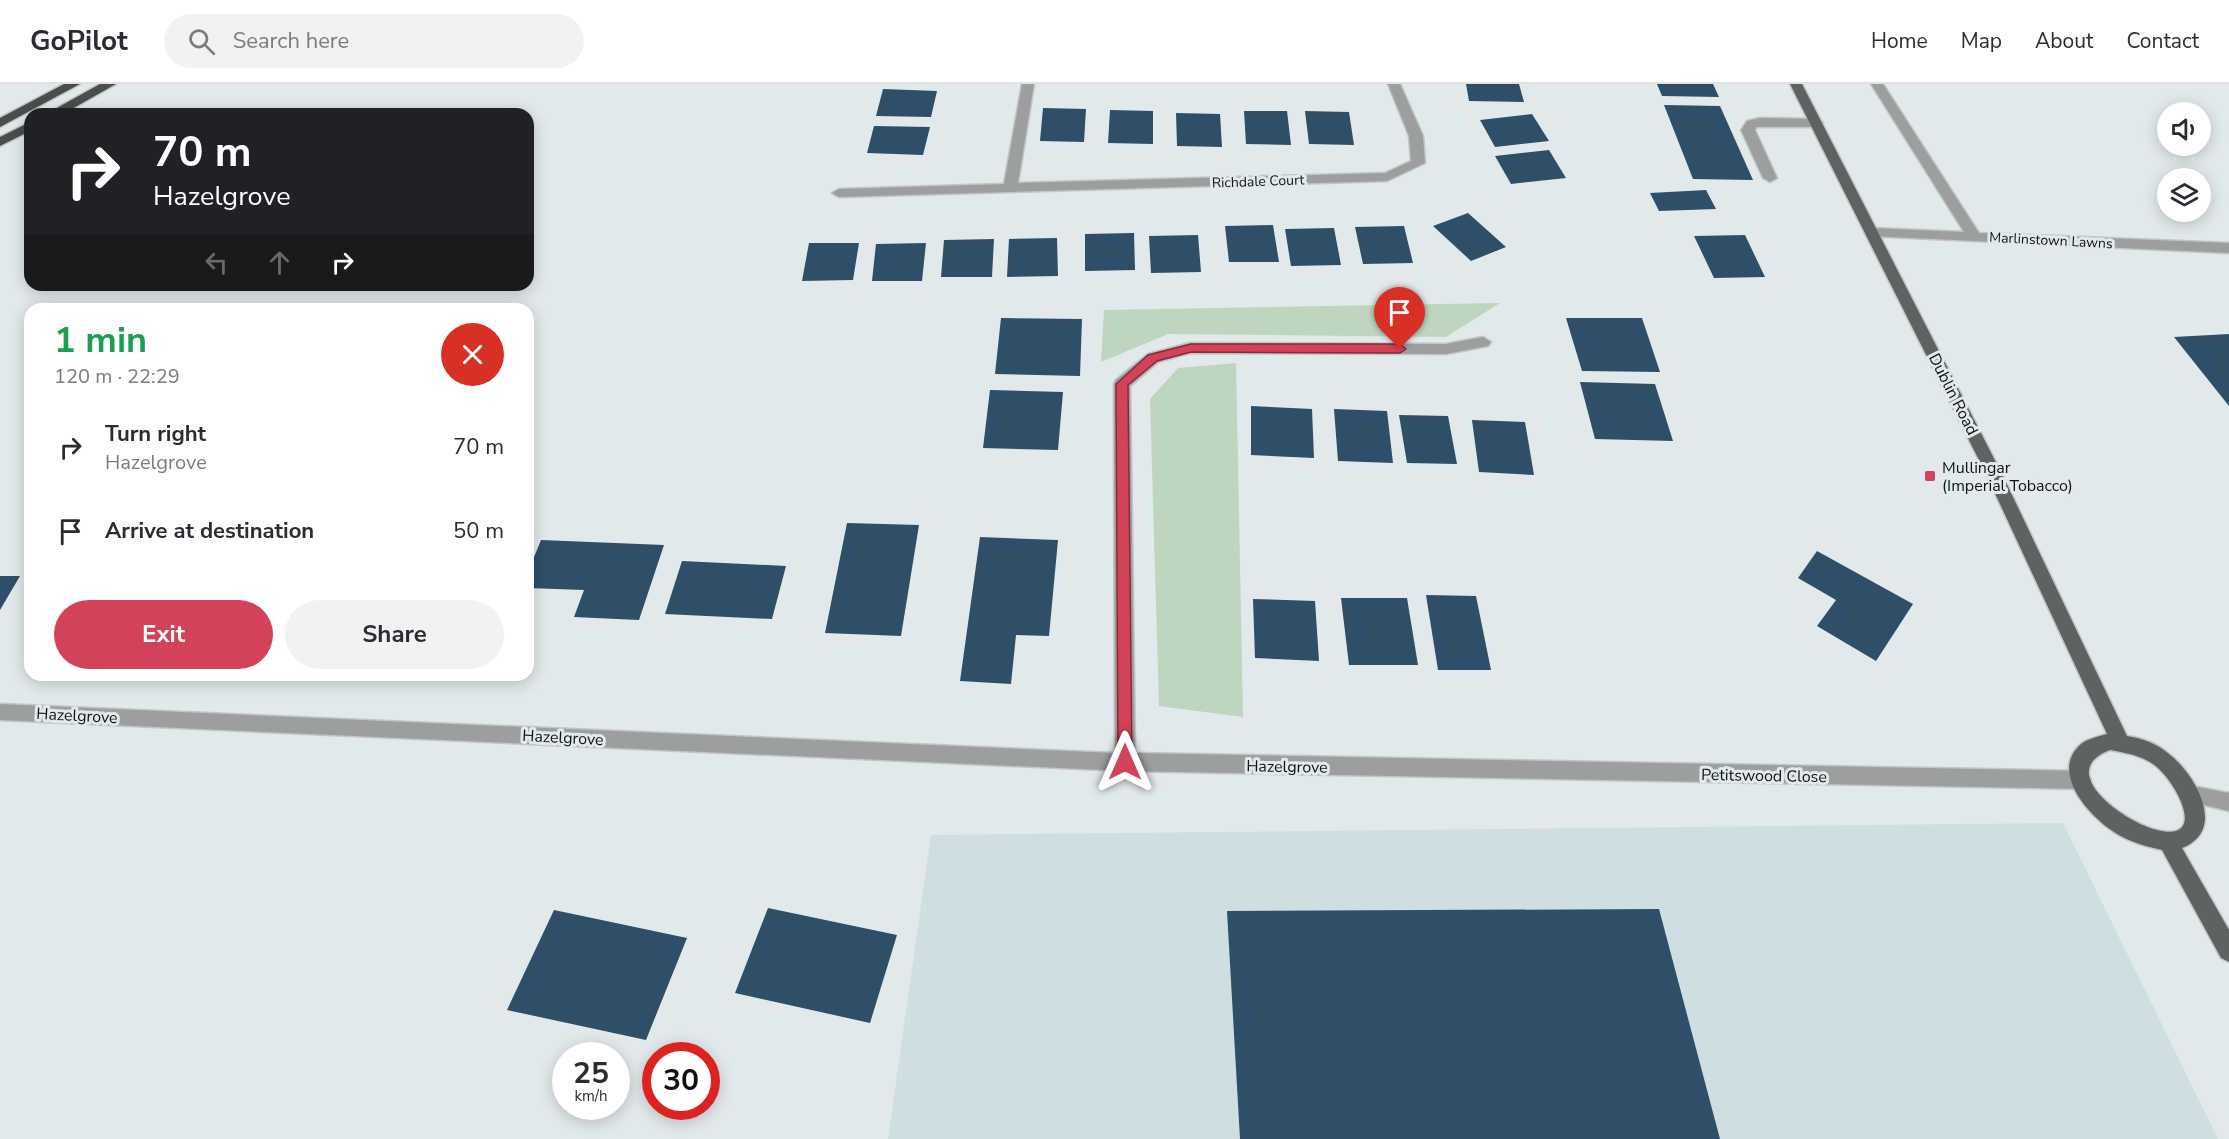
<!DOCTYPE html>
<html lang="en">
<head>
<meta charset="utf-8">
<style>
	:root { --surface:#fff; --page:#f2f2f3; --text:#2b2b33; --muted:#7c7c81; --line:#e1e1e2; --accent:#d24258 }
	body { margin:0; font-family:"Nunito Sans",sans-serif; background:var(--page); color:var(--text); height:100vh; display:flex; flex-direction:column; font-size:22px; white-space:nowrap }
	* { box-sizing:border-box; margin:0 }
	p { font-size:20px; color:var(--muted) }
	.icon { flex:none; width:33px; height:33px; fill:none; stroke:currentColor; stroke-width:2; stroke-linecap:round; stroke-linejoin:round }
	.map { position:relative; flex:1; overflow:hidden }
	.panel { position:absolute; left:24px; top:219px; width:510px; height:378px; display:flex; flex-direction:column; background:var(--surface); border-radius:18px; box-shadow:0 3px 15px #0003 }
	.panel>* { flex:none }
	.top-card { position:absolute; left:24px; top:24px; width:510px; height:183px; border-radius:18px; box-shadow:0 3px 15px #0003; background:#202124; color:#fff; overflow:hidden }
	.controls { position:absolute; left:2157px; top:18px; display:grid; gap:12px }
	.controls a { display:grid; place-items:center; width:54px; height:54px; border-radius:50%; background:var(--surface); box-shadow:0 3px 15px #0003; font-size:30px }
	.speed { position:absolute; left:552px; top:958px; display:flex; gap:12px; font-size:30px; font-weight:700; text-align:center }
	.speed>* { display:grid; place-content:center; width:78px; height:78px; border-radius:50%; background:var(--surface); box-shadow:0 3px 15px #0003; line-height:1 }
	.speed small { font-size:15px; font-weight:400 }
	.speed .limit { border:9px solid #d22; background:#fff; color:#111 }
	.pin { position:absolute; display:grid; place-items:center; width:51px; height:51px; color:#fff; margin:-62px -26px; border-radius:50% 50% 50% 0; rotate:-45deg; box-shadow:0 0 6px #0007 }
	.pin .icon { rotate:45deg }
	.me { position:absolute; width:66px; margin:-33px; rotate:0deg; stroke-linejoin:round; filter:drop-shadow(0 0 4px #0008) }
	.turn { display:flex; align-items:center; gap:21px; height:126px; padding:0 30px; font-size:27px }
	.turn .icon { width:78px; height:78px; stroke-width:2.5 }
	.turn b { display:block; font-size:42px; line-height:51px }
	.lanes { display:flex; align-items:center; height:57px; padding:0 30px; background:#0003; justify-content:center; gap:30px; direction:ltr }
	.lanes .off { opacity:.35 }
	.round { display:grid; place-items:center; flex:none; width:63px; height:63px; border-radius:32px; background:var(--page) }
	.overview { display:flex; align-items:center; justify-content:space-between; height:102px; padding:0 30px }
	h1 { font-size:36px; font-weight:700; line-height:45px; color:#1e9e55 }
	.cta { display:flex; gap:12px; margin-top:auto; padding:12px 30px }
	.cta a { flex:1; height:69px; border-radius:36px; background:var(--accent); color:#fff; font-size:24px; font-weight:700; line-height:69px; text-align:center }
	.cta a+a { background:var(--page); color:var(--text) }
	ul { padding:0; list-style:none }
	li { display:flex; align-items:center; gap:18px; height:84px; padding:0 30px }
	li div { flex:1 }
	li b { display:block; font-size:22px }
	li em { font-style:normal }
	header { display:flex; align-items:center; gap:36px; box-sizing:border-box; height:84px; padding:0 30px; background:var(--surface); border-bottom:2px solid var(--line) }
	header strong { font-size:28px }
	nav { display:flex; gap:33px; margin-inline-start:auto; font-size:21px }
	.search { width:420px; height:54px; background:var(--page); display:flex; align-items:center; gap:15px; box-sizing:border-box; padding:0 21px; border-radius:33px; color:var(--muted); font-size:22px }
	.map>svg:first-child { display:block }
</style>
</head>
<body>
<header>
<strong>GoPilot</strong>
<div class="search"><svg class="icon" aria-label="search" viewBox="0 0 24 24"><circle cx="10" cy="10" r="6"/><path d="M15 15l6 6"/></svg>Search here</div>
<nav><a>Home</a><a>Map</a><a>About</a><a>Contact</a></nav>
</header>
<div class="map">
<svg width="2229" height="1055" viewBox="0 0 2229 1055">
	<rect width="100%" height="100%" fill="#e2e9ea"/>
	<!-- built -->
	<polygon fill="#cfdee1" points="2063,739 2218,1055 888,1055 931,751"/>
	<!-- green -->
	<g fill="#bed5bf">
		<polygon points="1500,219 1446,253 1168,250 1101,278 1104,226"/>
		<polygon points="1236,279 1243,633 1159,622 1150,315 1178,284"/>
	</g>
	<!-- building -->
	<g fill="#2f4e67">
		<polygon points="1466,0 1519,0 1524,18 1469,17"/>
		<polygon points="1657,0 1713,0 1719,13 1662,12"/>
		<polygon points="883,5 937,7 931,33 876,32"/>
		<polygon points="1664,21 1720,22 1753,96 1693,95"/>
		<polygon points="1043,24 1086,25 1084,58 1040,57"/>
		<polygon points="1110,26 1153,27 1153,60 1108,59"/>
		<polygon points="1244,27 1287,27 1291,61 1246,60"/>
		<polygon points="1305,27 1349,28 1354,61 1309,60"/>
		<polygon points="1176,29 1220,30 1222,63 1177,62"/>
		<polygon points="1532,30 1549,57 1495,63 1480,36"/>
		<polygon points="874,42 930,43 923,71 867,69"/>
		<polygon points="1549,66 1566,94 1511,100 1495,72"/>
		<polygon points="1706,106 1716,125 1659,127 1650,109"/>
		<polygon points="1468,129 1506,163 1471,177 1433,142"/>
		<polygon points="1273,141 1279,178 1229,178 1225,142"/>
		<polygon points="1404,142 1413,179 1363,180 1355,143"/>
		<polygon points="1334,144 1341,181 1291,182 1285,145"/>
		<polygon points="1134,149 1135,186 1085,187 1085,150"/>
		<polygon points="1198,151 1201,188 1151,189 1149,152"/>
		<polygon points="1745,151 1765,193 1714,194 1694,152"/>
		<polygon points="1057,154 1058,192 1007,193 1009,155"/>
		<polygon points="994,155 992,193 941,193 944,156"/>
		<polygon points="809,159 859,159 853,196 802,197"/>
		<polygon points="926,159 922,197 872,197 876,160"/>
		<polygon points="1001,234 1082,235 1080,292 995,290"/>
		<polygon points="1566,234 1642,234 1660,288 1582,287"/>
		<polygon points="2229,250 2229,322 2174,253"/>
		<polygon points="1580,298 1655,300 1673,357 1595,355"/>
		<polygon points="990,306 1063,308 1058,366 983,364"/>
		<polygon points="1251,322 1312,325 1314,374 1251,371"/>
		<polygon points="1334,325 1387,327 1393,379 1338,377"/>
		<polygon points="1399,331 1448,332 1457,380 1407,379"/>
		<polygon points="1472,336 1525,338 1534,391 1479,388"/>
		<polygon points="847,439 919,441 901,552 825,549"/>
		<polygon points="980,453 1058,456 1049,552 1016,551 1011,600 960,597"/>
		<polygon points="541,456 664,461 639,536 574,533 584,506 528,504 528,488"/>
		<polygon points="1817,467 1913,520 1876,577 1817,542 1836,516 1798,494"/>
		<polygon points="682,477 786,482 772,535 665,530"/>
		<polygon points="0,492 20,492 0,526"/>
		<polygon points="1426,511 1476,512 1491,586 1438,586"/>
		<polygon points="1341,514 1407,514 1418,581 1349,581"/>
		<polygon points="1253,515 1315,517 1319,577 1255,574"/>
		<polygon points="768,824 897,851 870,939 735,909"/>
		<polygon points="1659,825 1720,1055 1240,1055 1227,827"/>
		<polygon points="554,826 687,854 646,956 507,926"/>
	</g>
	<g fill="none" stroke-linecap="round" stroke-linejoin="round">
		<defs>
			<g id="minor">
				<polygon points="1022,0 1034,0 1018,99 1385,89 1411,77 1409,52 1388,0 1400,0 1423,52 1425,79 1387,97 839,113 832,109 839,105 1004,100"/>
				<polygon points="1871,0 1883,0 1979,149 2229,159 2229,169 1868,152 1868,146 1873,144 1964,148"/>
				<polygon points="1760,34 1816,35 1823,39 1816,43 1757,43 1755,46 1777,94 1770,98 1763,94 1741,46 1747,37"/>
				<polygon points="1483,253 1491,258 1488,262 1446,270 1190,269 1158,278 1130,302 1135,669 2081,687 2088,690 2091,696 2088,702 2081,705 1125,687 0,636 0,620 1115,669 1114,300 1116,296 1148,270 1190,259 1446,260"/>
				<polygon points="2198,703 2229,709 2229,727 2191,718 2188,712 2191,706"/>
			</g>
			<path id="major" d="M1790 0H1802L2002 390 2127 652C2142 654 2158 660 2169 670 2195 690 2228 746 2182 764L2229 846V878L2221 874 2162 766C2145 762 2129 758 2114 748 2089 732 2049 688 2081 660 2087 655 2099 652 2107 650L1986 390ZM2110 666C2126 669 2140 671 2153 680 2175 695 2210 759 2157 746 2126 739 2053 688 2110 666Z"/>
			<g id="highway">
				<polygon points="64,0 80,0 0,43 0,34"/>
				<polygon points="100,0 116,0 63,30 46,30"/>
				<polygon points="30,38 30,47 0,62 0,53"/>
			</g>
		</defs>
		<!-- minor casing -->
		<use href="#minor" stroke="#c1c7c8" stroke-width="3"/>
		<!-- major casing -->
		<use href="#major" stroke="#c1c7c8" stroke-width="3"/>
		<!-- highway casing -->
		<use href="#highway" stroke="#c1c7c8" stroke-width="3"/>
		<!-- minor -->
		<use href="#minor" fill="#9c9f9e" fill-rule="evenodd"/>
		<!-- major -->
		<use href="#major" fill="#5e6362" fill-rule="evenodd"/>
		<!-- highway -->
		<use href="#highway" fill="#494e4c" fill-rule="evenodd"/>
	</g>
	<!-- route -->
	<polygon fill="#d24258" stroke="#882b39" stroke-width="1.5" points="1191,260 1400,260 1406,265 1400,269 1191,268 1157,277 1128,301 1132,678 1125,684 1118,678 1116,300 1148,271"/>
	<!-- markers -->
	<rect fill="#d24258" stroke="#e2e9ea" stroke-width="2" x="1924" y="386" width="12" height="12" rx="3"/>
	<g text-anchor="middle" stroke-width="6" stroke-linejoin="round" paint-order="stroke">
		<!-- far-street labels -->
		<g font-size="14" fill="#111313" stroke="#e2e9ea">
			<text transform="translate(1258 97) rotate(-2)" y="5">Richdale Court</text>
			<text transform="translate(2051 156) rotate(3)" y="5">Marlinstown Lawns</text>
		</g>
		<!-- street labels -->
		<g font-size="16" fill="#111313" stroke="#e2e9ea">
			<text transform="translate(1954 310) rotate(63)" y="6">Dublin Road</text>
			<text transform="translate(77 631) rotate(3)" y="6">Hazelgrove</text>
			<text transform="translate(563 653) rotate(3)" y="6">Hazelgrove</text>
			<text transform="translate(1287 682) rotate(1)" y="6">Hazelgrove</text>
			<text transform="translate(1764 691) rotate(1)" y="6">Petitswood Close</text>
		</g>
		<!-- poi labels -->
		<g font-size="16" fill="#111313" stroke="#e2e9ea" text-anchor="start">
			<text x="1942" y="389">Mullingar<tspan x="1942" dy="18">(Imperial Tobacco)</tspan></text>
		</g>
	</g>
</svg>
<div class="controls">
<a><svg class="icon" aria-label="sound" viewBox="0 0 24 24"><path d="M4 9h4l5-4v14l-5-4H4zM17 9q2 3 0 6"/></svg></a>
<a><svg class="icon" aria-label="layers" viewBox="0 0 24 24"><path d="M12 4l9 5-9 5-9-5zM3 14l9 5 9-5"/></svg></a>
</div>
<div class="speed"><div>25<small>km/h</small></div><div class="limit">30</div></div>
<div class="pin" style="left:1400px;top:265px;background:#d93025"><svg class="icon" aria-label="arrive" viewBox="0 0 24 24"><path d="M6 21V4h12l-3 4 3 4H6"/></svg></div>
<svg class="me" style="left:1125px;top:678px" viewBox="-20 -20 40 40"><path d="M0-17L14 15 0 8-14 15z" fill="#d24258" stroke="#fff" stroke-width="4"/></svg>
<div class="top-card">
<div class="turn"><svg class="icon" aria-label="right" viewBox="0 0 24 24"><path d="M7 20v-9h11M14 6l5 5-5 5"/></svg><div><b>70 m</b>Hazelgrove</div></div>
<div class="lanes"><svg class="icon off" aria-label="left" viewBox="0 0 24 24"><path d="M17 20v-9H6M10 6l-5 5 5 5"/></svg><svg class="icon off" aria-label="ahead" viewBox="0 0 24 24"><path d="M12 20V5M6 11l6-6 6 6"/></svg><svg class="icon" aria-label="right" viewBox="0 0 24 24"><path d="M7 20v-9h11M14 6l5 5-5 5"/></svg></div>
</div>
<section class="panel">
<div class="overview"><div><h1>1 min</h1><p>120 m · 22:29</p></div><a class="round" style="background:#d93025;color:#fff"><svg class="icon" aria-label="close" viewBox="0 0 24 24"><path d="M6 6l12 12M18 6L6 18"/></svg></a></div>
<ul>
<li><svg class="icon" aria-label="right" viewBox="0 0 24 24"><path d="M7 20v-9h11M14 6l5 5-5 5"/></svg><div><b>Turn right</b><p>Hazelgrove</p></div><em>70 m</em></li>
<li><svg class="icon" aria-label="arrive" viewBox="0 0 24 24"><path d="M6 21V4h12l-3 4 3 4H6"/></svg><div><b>Arrive at destination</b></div><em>50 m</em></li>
</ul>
<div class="cta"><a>Exit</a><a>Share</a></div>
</section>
</div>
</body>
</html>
